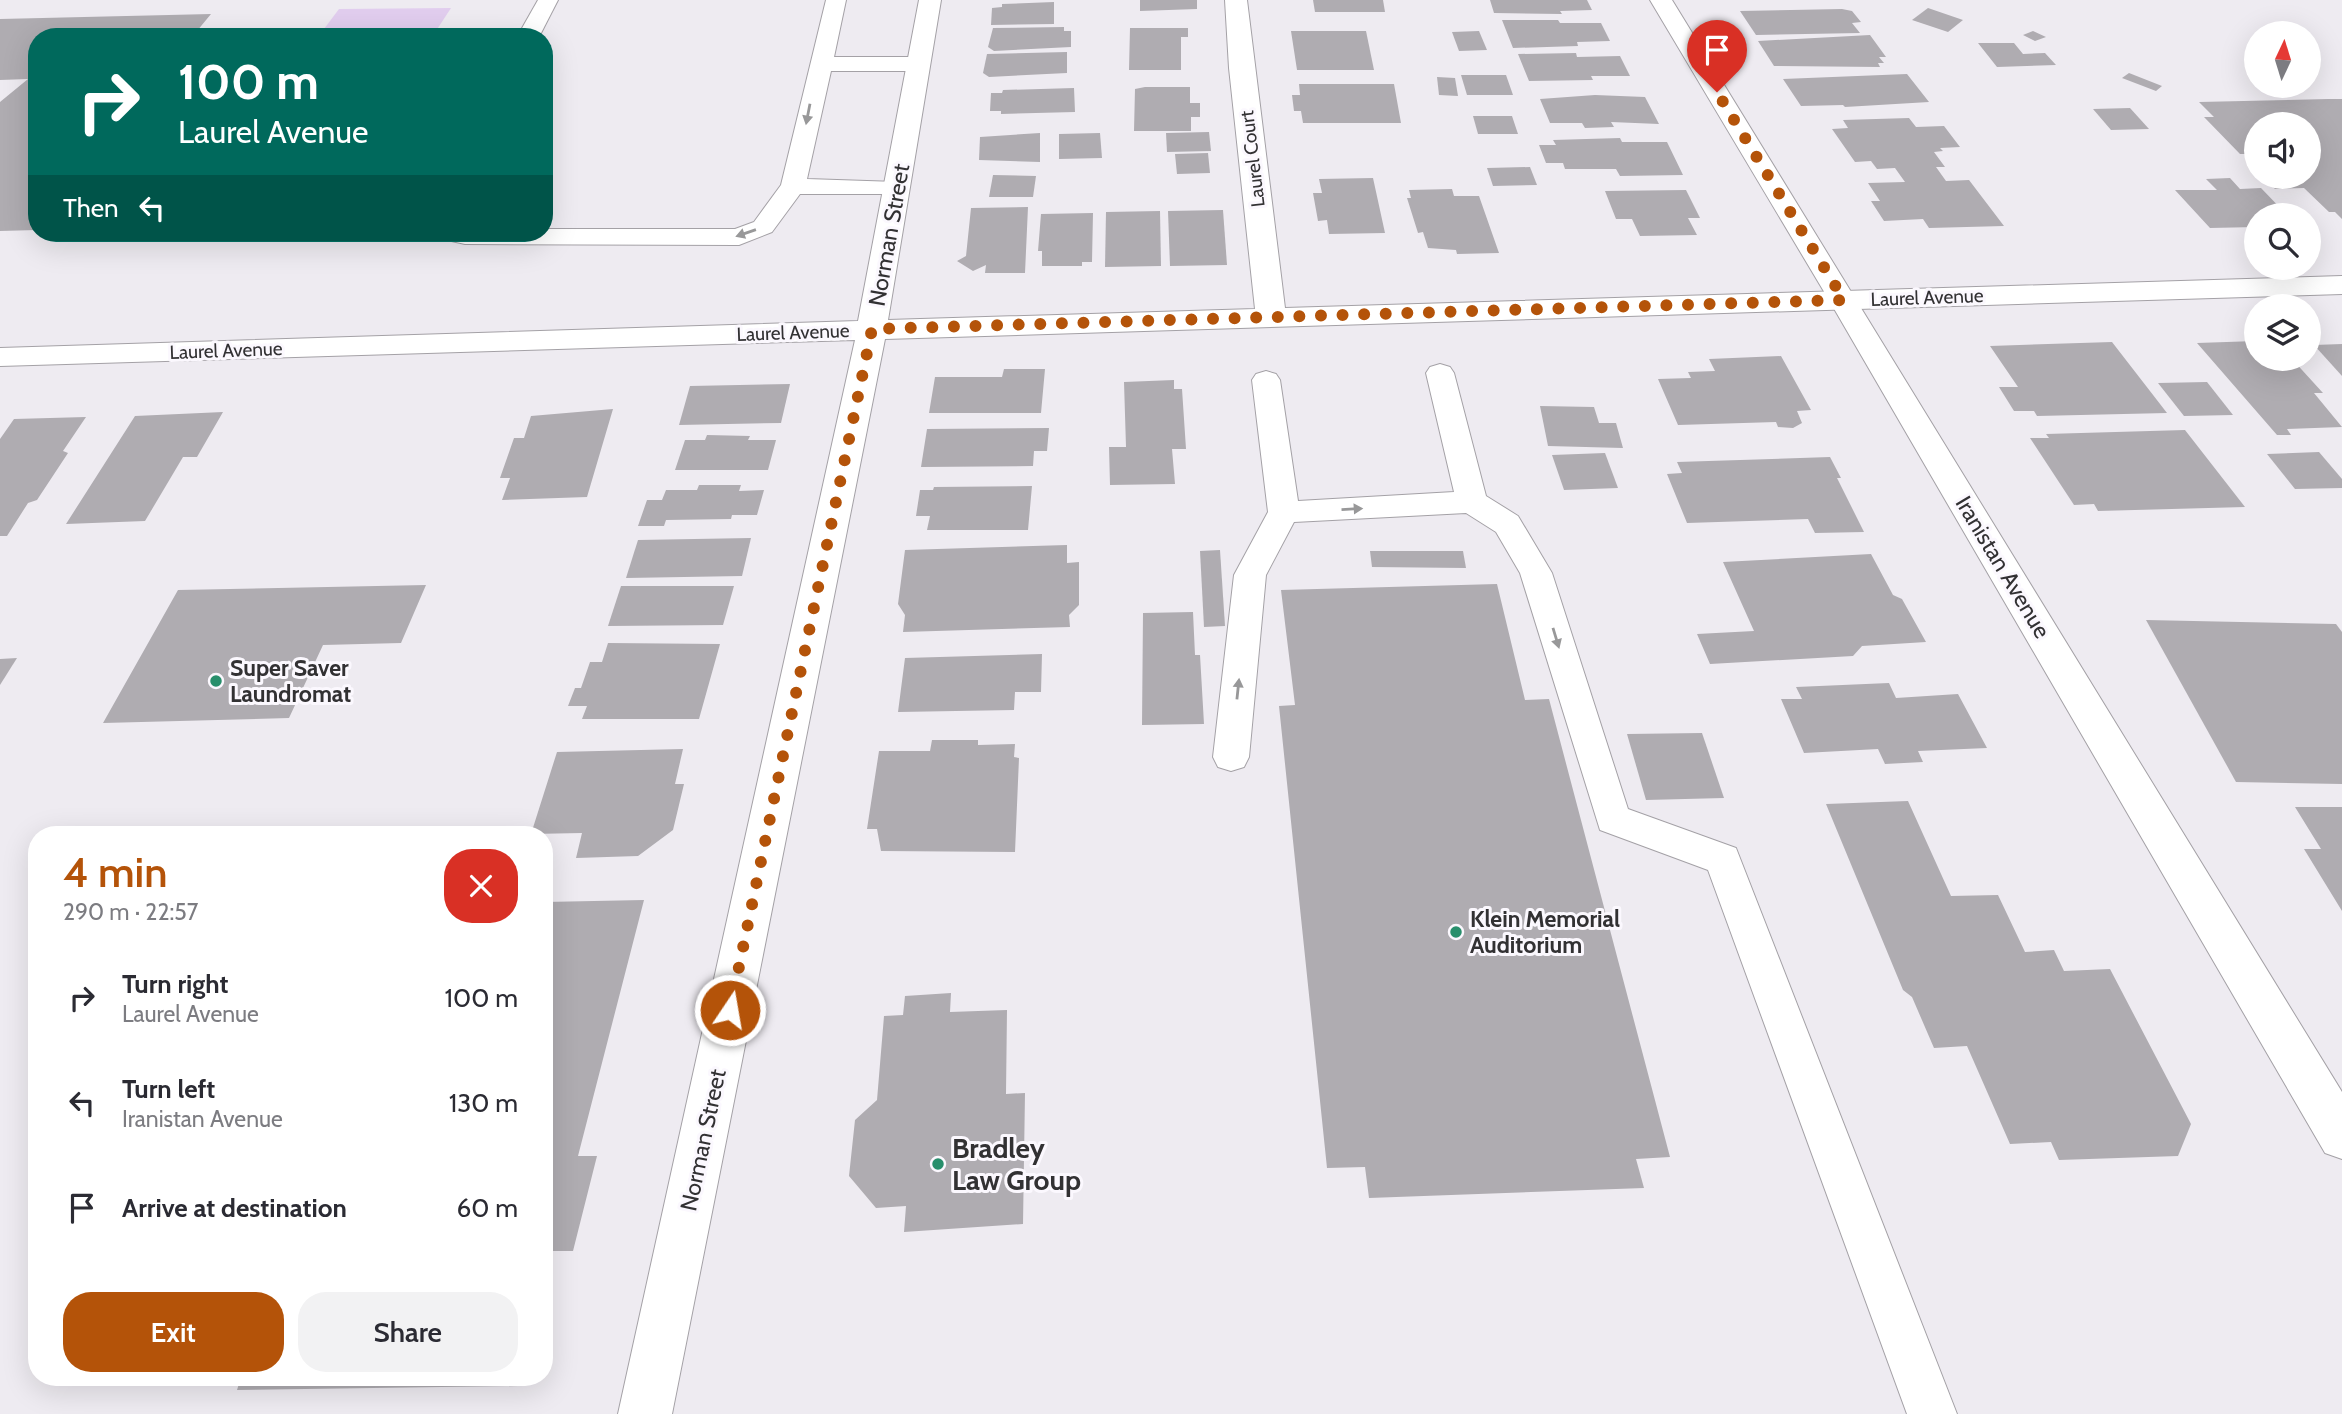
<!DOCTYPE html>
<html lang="en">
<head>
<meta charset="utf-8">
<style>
	:root { --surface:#fff; --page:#f2f2f3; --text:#2b2b33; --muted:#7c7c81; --accent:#b45309 }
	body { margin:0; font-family:Cabin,sans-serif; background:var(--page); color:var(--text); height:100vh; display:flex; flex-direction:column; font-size:26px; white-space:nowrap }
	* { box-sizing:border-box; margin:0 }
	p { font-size:23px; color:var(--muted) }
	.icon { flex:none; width:38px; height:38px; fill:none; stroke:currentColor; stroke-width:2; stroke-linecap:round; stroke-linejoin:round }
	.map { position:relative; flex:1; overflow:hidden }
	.side { position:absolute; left:28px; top:826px; width:525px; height:560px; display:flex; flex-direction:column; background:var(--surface); border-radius:28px; box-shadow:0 7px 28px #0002 }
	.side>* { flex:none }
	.hud { position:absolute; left:28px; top:28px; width:525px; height:214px; border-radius:28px; box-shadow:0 7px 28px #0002; background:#00695c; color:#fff; overflow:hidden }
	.needle { width:46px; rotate:4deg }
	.controls { position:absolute; left:2244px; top:21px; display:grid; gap:14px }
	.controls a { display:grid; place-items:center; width:77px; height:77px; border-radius:50%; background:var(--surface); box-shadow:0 7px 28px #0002; font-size:35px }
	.pin { position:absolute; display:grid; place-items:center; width:60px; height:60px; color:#fff; margin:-72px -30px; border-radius:50% 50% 50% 0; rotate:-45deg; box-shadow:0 0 7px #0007 }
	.pin .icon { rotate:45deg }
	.me { position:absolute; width:77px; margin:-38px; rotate:12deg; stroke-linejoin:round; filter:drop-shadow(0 0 5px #0008) }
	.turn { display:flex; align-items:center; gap:24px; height:147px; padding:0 35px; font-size:32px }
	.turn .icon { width:91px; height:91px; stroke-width:2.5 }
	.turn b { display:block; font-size:49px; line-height:60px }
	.then { display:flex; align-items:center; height:66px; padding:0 35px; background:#0003; gap:14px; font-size:26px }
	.round { display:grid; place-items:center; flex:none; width:74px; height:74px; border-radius:28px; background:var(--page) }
	.headline { display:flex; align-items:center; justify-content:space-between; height:119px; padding:0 35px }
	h1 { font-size:42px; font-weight:600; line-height:52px; color:var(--accent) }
	.action { display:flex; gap:14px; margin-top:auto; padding:14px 35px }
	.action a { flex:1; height:80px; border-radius:28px; background:var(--accent); color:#fff; font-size:28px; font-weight:600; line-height:80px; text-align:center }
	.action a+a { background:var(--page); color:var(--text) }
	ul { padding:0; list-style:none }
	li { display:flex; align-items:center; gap:21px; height:105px; padding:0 35px }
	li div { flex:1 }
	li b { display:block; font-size:26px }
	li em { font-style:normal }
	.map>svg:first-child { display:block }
</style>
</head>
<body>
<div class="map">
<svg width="2342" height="1414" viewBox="0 0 2342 1414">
	<rect width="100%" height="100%" fill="#eeebf1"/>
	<!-- green -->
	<polygon fill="#e1cdee" points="451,8 432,37 318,37 339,9"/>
	<!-- building -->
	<g fill="#afacb1">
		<polygon points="1140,0 1197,0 1197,9 1140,11"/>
		<polygon points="1313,0 1383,0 1385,12 1315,12"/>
		<polygon points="1490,0 1587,0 1592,10 1560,11 1562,14 1494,13"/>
		<polygon points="1054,2 1054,24 991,25 992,8 1002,7 1002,4"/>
		<polygon points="1928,8 1963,20 1948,32 1912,20"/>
		<polygon points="1842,9 1852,11 1861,22 1852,23 1860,33 1756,35 1740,11"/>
		<polygon points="211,14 192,37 37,37 37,230 0,231 0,102 28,79 0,80 0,19"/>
		<polygon points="1502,20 1558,20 1560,23 1601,23 1610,41 1577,42 1578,46 1513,48"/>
		<polygon points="1064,27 1064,31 1071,31 1071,47 994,51 988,47 993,28"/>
		<polygon points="1130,28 1188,28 1188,37 1181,37 1181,70 1129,70"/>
		<polygon points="1291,31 1366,31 1374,70 1297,70"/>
		<polygon points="1479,31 1487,50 1459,51 1452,32"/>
		<polygon points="2033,31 2046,37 2035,41 2023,35"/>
		<polygon points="1870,35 1886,57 1879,57 1884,63 1878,63 1880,67 1774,66 1758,41"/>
		<polygon points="1978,43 2014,43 2023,54 2045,53 2056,65 1997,67"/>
		<polygon points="1067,52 1067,73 989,77 983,73 987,54"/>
		<polygon points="1576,53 1577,57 1620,56 1630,76 1591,76 1593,80 1529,81 1518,54"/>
		<polygon points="2129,73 2162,86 2156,91 2122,78"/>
		<polygon points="1907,74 1929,102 1845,107 1843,105 1801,106 1783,79"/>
		<polygon points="1461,75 1506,75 1513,95 1467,95"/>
		<polygon points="1437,77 1455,78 1458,96 1439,95"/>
		<polygon points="1299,84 1394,84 1401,123 1303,123 1301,111 1294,111 1292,95 1300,95"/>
		<polygon points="1145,87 1190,87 1190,103 1200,103 1200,117 1191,117 1191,131 1134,131 1135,89"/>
		<polygon points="1074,88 1075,112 1001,114 1001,111 990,111 991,93 1002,93 1003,90"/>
		<polygon points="1595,95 1645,97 1659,124 1611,122 1614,127 1585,128 1582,123 1550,123 1540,99"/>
		<polygon points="2328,99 2342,99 2342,219 2335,212 2329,212 2304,188 2275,189 2264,177 2308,177 2308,124 2256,124 2256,154 2240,154 2204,117 2214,117 2199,102"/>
		<polygon points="2130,108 2149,129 2111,130 2093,109"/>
		<polygon points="1473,116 1512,116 1518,134 1478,134"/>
		<polygon points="1909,118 1916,127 1944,126 1960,147 1940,148 1943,151 1934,152 1945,167 1936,167 1946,181 1969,180 2004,226 1929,228 1923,219 1884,221 1871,201 1880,201 1868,183 1905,182 1895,168 1877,169 1871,161 1855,162 1832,129 1848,128 1843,120"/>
		<polygon points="1209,132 1211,151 1167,152 1166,133"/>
		<polygon points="1040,133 1040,162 979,160 980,137"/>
		<polygon points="1100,133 1102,158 1059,159 1059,134"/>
		<polygon points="1620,138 1622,142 1667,142 1683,175 1620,176 1616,169 1565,169 1563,163 1546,163 1539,145 1556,145 1553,140"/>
		<polygon points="1208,153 1210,173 1177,174 1175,154"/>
		<polygon points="1530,167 1537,185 1493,186 1487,168"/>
		<polygon points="993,175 1036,176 1033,197 989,197"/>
		<polygon points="1373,178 1385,233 1329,234 1327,220 1318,221 1313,193 1322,193 1319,179"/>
		<polygon points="2230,178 2240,189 2261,188 2287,215 2256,215 2256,227 2210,228 2175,190 2217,190 2206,179"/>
		<polygon points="1452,189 1454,196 1479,196 1499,253 1457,254 1456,250 1428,248 1423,232 1418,233 1407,198 1411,198 1409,190"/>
		<polygon points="1686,190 1700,218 1688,218 1697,235 1640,236 1632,219 1616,219 1605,191"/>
		<polygon points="1028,207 1025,273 985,273 986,265 973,271 957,261 966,256 971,208"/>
		<polygon points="1223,210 1227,265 1170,266 1168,211"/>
		<polygon points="1160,211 1161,266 1105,267 1106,212"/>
		<polygon points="1093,213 1092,262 1082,262 1082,266 1042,266 1042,251 1038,251 1041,214"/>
		<polygon points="2256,341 2256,359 2292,359 2323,393 2314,393 2342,427 2287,429 2291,435 2277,435 2197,343"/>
		<polygon points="2112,342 2167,413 2037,416 2034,411 2014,411 1999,387 2018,387 1990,346"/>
		<polygon points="2342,344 2342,376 2314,345"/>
		<polygon points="1781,356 1811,410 1797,411 1802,423 1793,428 1778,427 1776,422 1678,425 1658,379 1691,378 1688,372 1715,371 1709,359"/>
		<polygon points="1004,369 1045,369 1041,413 929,413 935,377 1002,377"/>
		<polygon points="1174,380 1174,389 1182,389 1186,449 1172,449 1175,484 1110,485 1109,447 1126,447 1124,382"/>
		<polygon points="2207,382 2233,415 2184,416 2158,383"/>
		<polygon points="790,384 781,423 679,425 690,386"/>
		<polygon points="1540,406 1594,407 1599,423 1616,423 1623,448 1548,446"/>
		<polygon points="613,409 587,497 502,500 510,478 500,478 514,438 524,438 531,416"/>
		<polygon points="223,412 197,457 183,457 145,521 66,524 135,416"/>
		<polygon points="86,417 63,451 68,453 37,500 28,503 7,536 0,536 0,439 14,419"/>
		<polygon points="1049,428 1047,451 1034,451 1033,466 921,467 927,429"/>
		<polygon points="2185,430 2245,507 2098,511 2094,504 2074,505 2030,438 2049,438 2046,434"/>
		<polygon points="707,435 750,436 748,440 776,440 768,470 675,470 685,440 705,440"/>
		<polygon points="2319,452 2342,479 2342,488 2295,489 2267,454"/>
		<polygon points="1605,453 1618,488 1564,490 1552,455"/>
		<polygon points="1830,457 1841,478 1837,478 1864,532 1815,533 1808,519 1687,523 1667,474 1682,473 1677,462"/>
		<polygon points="699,485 741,485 739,491 764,490 757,515 732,515 731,519 666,520 664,526 638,526 647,500 662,500 666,490 697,490"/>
		<polygon points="1032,486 1028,530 927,530 930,516 916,516 920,490 933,490 934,487"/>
		<polygon points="751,538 742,576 626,578 638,540"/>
		<polygon points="1067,545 1067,563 1079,562 1079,605 1069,615 1070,627 903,632 905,615 898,604 905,550"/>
		<polygon points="1220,550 1225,626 1204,627 1200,551"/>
		<polygon points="1370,551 1463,551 1466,568 1372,567"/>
		<polygon points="1871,554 1893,595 1902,599 1926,642 1862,646 1853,656 1710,664 1697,634 1754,631 1723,562"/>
		<polygon points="1497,584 1525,700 1549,699 1670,1157 1636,1159 1644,1188 1369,1198 1365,1167 1327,1168 1279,706 1295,705 1281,590"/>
		<polygon points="426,585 401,643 323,645 289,718 103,723 178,590"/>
		<polygon points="621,586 734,586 723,625 608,626"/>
		<polygon points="1193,612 1195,655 1200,655 1204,724 1142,725 1143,613"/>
		<polygon points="2146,620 2336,624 2342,632 2342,784 2236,782"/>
		<polygon points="608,643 720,644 699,719 582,719 587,706 568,706 575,688 581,688 590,662 602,662"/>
		<polygon points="1042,654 1041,692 1015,692 1014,710 898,712 905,658"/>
		<polygon points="17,658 0,685 0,659"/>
		<polygon points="1889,683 1896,698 1958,694 1987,748 1918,751 1923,762 1885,764 1878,749 1804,753 1781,699 1802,699 1796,687"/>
		<polygon points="1702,733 1724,798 1646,800 1627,734"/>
		<polygon points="932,740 978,740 978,745 1015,744 1014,757 1019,758 1015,852 881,851 877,829 867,829 879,751 930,751"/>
		<polygon points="683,749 675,784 684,784 673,830 638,856 576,858 582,833 531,834 557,752"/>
		<polygon points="1908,801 1951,896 1998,895 2025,952 2054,950 2064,971 2110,969 2191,1124 2178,1156 2059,1160 2051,1142 2010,1144 1967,1046 1934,1048 1912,997 1903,990 1826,804"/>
		<polygon points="2295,807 2342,807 2342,911 2304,849 2321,849"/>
		<polygon points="644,900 578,1156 597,1156 573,1251 552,1251 544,1279 544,902"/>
		<polygon points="951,993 950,1012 1007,1010 1006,1094 1025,1093 1023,1224 904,1232 906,1206 876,1208 849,1176 855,1120 877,1100 884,1016 903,1015 905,996"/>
		<polygon points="241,1377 521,1377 518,1386 237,1390"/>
	</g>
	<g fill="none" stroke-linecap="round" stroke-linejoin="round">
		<defs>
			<g id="lane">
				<polygon points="538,0 558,0 539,37 517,37"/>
				<polygon points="826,0 846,0 834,57 919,57 930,64 919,71 831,71 807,179 897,182 906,184 909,189 906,194 800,194 772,232 739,245 465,244 438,238 434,233 544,233 544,229 735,229 754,222 781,185"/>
				<polygon points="1440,364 1450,367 1454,373 1486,496 1518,516 1552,573 1628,809 1736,848 1957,1414 1907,1414 1708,870 1600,830 1520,573 1496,532 1466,513 1294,522 1266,575 1249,757 1244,767 1231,771 1218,767 1213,757 1234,575 1268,512 1252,380 1256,374 1266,371 1276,374 1280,380 1298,501 1454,492 1426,373 1430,367"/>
			</g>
			<polygon id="street" points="919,0 941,0 888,320 1255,309 1229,68 1225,0 1247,0 1285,308 2342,276 2342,294 885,339 672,1414 618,1414 855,340 0,366 0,348 858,321"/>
			<polygon id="secondary" points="1650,0 1672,0 2342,1092 2342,1159 2325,1153 1829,300"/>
		</defs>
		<!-- lane casing -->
		<use href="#lane" stroke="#a4a1a6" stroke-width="2"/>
		<!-- street casing -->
		<use href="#street" stroke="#a4a1a6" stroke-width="2"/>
		<!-- secondary casing -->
		<use href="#secondary" stroke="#a4a1a6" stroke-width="2"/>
		<!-- lane -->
		<use href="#lane" fill="#fff" fill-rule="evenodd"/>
		<!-- street -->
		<use href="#street" fill="#fff" fill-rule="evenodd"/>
		<!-- secondary -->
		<use href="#secondary" fill="#fff" fill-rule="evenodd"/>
	</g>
	<!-- one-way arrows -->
	<defs><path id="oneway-solid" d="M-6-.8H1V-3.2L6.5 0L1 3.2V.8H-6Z" transform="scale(1.75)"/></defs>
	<g fill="#989899">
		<use href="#oneway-solid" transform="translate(808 114) rotate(101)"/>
		<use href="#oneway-solid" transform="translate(746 233) rotate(161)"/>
		<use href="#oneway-solid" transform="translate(1352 509) rotate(-3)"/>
		<use href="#oneway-solid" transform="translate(1556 638) rotate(73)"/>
		<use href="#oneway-solid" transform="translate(1238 689) rotate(-84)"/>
	</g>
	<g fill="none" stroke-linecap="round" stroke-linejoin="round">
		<!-- route -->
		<polyline stroke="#b45309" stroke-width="12" stroke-dasharray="0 21.6" points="730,1010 872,329 1844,300 1717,92"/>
	</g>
	<!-- markers -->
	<g fill="#288f6c" stroke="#fbf8fe" stroke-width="2.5">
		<circle cx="216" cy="681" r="7"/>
		<circle cx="1456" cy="932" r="7"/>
		<circle cx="938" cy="1164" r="7"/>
	</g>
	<g text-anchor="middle" stroke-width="6" stroke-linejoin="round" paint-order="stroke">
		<!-- far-street labels -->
		<g font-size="19" fill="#323133" stroke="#fbf8fe">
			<text transform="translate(1252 159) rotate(-97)" y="7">Laurel Court</text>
			<text transform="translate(1927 297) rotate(-2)" y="7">Laurel Avenue</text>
			<text transform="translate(793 332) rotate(-2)" y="7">Laurel Avenue</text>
			<text transform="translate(226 350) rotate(-2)" y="7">Laurel Avenue</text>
		</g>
		<!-- street labels -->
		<g font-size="23" fill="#323133" stroke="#fbf8fe">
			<text transform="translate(889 235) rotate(-80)" y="8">Norman Street</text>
			<text transform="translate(2003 567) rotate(59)" y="8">Iranistan Avenue</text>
			<text transform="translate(703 1140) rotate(-78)" y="8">Norman Street</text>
		</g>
		<!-- poi labels -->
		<g font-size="23" font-weight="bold" fill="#323133" stroke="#fbf8fe" text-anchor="start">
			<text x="230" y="676">Super Saver<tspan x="230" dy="26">Laundromat</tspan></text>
			<text x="1470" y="927">Klein Memorial<tspan x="1470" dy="26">Auditorium</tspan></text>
		</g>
		<!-- near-poi labels -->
		<g font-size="28" font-weight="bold" fill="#323133" stroke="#fbf8fe" text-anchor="start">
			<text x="952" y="1158">Bradley<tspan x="952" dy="32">Law Group</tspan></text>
		</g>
	</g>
</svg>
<div class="controls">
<a><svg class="needle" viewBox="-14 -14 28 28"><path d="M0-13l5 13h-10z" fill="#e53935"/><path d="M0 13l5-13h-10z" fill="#7c7c81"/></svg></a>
<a><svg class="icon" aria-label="sound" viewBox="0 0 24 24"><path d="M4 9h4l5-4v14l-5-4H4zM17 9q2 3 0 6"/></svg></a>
<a><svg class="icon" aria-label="search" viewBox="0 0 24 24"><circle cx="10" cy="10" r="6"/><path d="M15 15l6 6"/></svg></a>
<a><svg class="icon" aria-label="layers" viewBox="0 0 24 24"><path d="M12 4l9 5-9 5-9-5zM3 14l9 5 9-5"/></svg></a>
</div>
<div class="pin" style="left:1717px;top:92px;background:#d93025"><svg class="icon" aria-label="arrive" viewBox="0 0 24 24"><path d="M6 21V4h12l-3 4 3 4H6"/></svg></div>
<svg class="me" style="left:730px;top:1010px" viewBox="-20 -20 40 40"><circle r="17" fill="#b45309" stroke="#fff" stroke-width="3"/><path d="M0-11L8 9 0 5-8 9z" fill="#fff"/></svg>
<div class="hud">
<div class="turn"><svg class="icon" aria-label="right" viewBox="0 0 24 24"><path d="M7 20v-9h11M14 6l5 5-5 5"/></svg><div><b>100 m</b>Laurel Avenue</div></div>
<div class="then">Then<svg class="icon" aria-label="left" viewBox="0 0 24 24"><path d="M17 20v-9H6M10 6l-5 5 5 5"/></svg></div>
</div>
<section class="side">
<div class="headline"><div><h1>4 min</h1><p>290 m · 22:57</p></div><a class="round" style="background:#d93025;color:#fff"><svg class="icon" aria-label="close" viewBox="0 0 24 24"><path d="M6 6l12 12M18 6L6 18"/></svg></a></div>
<ul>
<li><svg class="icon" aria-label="right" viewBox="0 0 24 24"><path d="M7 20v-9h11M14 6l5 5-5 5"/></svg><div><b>Turn right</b><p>Laurel Avenue</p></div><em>100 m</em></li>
<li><svg class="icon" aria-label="left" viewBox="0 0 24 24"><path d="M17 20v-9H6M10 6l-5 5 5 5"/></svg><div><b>Turn left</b><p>Iranistan Avenue</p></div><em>130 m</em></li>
<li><svg class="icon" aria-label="arrive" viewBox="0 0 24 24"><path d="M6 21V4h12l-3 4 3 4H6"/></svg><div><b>Arrive at destination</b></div><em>60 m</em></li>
</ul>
<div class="action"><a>Exit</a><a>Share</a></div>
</section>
</div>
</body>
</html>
